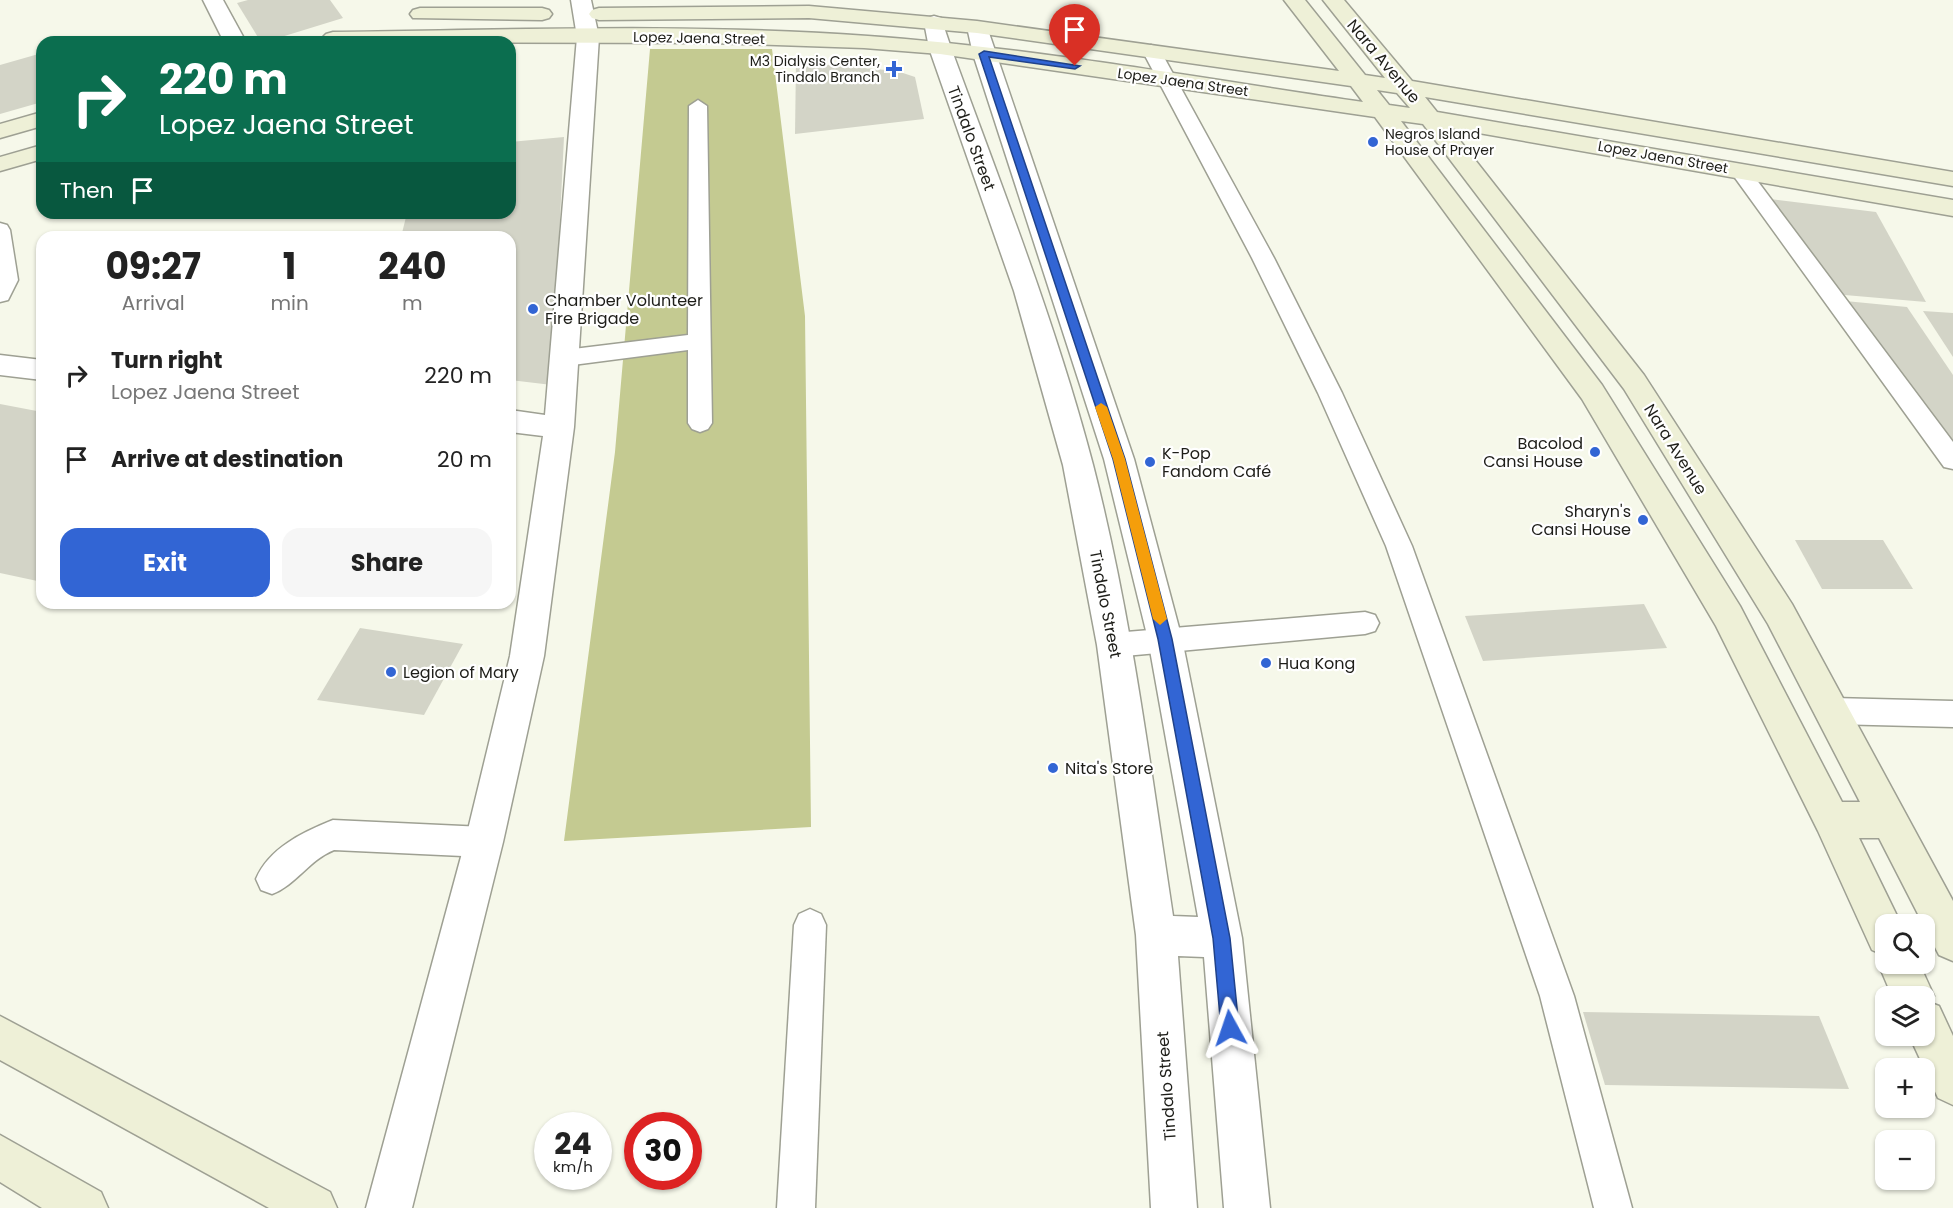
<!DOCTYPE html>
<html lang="en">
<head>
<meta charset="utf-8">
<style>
	:root { --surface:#fff; --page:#f6f6f6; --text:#222; --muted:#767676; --accent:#3265d4 }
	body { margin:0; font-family:Poppins,sans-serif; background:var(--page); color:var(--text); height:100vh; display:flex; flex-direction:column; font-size:22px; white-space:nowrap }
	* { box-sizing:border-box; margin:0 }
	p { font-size:20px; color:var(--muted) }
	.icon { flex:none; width:33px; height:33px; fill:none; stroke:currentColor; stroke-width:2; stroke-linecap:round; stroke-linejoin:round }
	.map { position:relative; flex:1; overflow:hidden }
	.sheet { position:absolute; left:36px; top:231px; width:480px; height:378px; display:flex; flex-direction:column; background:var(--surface); border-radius:18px; box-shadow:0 2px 4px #0004 }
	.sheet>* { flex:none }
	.hud { position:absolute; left:36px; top:36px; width:480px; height:183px; border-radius:18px; box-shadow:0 2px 4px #0004; background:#0b6e4f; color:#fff; overflow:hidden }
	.buttons { position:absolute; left:1875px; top:914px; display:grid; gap:12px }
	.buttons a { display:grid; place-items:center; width:60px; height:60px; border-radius:12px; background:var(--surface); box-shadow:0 2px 4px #0004; font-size:30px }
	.speed { position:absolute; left:534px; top:1112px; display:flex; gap:12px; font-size:30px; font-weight:700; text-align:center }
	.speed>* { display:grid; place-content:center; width:78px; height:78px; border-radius:50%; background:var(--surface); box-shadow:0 2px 4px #0004; line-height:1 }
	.speed small { font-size:15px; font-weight:400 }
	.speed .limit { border:9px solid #d22; background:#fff; color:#111 }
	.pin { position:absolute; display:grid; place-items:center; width:51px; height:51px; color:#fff; margin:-62px -26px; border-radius:50% 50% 50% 0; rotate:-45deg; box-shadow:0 0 6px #0007 }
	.pin .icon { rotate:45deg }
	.me { position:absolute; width:66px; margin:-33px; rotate:355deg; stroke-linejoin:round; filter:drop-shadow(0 0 4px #0008) }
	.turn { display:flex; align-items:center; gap:21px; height:126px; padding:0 24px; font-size:27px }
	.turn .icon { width:78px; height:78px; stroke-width:2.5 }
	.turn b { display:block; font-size:42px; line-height:51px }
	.then { display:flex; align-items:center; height:57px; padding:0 24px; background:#0003; gap:12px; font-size:22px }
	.eta { display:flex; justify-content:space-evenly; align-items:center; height:102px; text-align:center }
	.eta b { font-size:36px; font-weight:700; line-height:42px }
	.button { display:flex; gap:12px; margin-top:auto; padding:12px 24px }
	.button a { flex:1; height:69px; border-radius:18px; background:var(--accent); color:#fff; font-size:24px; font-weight:700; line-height:69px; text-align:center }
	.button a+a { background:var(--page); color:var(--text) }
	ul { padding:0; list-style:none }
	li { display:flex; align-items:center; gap:18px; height:84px; padding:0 24px }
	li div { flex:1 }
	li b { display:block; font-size:22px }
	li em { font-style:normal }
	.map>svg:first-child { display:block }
</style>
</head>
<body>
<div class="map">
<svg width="1953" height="1208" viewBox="0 0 1953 1208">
	<rect width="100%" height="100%" fill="#f6f8ea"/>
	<!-- green -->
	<polygon fill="#c4ca91" points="650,49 772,49 805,316 811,827 564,841 615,452"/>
	<!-- building -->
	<g fill="#d3d4c7">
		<polygon points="248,0 330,0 343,18 265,42 259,39 237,3"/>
		<polygon points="42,53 42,102 0,114 0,65"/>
		<polygon points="796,62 897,71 915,77 924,119 795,134"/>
		<polygon points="564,137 552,385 510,380 510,237 401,237 407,213 510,213 510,142"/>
		<polygon points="1770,199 1876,212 1926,302 1833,294"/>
		<polygon points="1835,300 1907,307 1953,375 1953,455"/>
		<polygon points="1923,311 1953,313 1953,357"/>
		<polygon points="0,404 42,412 42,582 0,573"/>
		<polygon points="1795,540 1883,540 1913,589 1822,589"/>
		<polygon points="1644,604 1667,648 1483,661 1465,616"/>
		<polygon points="360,628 463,644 424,715 317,700"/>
		<polygon points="1583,1012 1819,1016 1849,1089 1605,1085"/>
	</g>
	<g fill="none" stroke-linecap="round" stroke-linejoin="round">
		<defs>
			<g id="lane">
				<polygon points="1151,45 1160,50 1274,258 1342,393 1412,546 1574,996 1632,1208 1594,1208 1540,996 1386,546 1318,393 1252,258 1142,50"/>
				<polygon points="698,100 707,106 712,423 708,429 700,432 692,429 688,423 688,350 565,366 557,364 554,358 557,352 565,350 688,335 689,106"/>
				<polygon points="1740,165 1747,167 1953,442 1953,469 1944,467 1733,175 1730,171 1733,167"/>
				<polygon points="0,223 7,225 10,230 18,280 8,300 0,302"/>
				<polygon points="1365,612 1375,615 1379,623 1375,631 1365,634 1114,657 1104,653 1100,645 1104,637 1114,633"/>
				<polygon points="1833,698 1953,701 1953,727 1833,724 1823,720 1819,711 1823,702"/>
				<path d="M333 820 484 827 495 832 500 842 495 852 484 857 334 850C309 860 296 885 272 894L261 890 256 879C269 848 303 832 333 820Z"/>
				<polygon points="810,909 821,914 826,925 815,1208 777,1208 794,925 799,914"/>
			</g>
			<g id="street">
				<polygon points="203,0 223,0 246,42 224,42"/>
				<polygon points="571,0 591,0 599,37 574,427 544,656 503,842 412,1208 366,1208 465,842 510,656 543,436 510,432 510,410 545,415 577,37"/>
				<path d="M934 16 941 18 951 48C1001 185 1056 323 1093 465 1131 612 1150 765 1173 916L1198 917 1148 639 1104 459 973 54 967 27 970 23H984L987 27 1134 459 1182 639 1242 938 1270 1208H1224L1204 957 1178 956 1197 1208H1151L1136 935 1097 645 1063 465 1014 291 929 48 924 22 927 18Z"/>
				<polygon points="0,355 42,360 42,380 0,375"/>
			</g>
			<g id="secondary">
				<path d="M1284 0H1305L1365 75 1385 78 1323 0H1344L1412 81 1953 172V186L1425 97 1437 112 1953 200V216L1450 128 1644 375 1792 604 1953 901V961L1939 955 1879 838H1859L1901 924H1886V963H1919L1934 996 1931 1003 1939 1006 1953 1036V1105L1938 1098 1909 1035H1924V996H1892L1878 963 1881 954 1872 950 1818 831 1716 626 1582 399 1375 117 940 54 864 48 713 43 325 42 322 38 326 34 333 32C511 30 690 23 868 36 1034 48 1199 78 1363 102L1351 86 977 33 809 18 599 20 592 18 589 14 592 10 599 8 809 6 977 21 1339 71ZM1377 90 1397 93 1410 108 1389 105ZM1401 121 1423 124 1624 389 1768 624 1860 802H1842L1740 606 1602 385Z"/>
				<polygon points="420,8 542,8 549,10 552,14 549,18 542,20 413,18 410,14 413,10"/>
				<polygon points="42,112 42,126 0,138 0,124"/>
				<polygon points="42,145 42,159 0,171 0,157"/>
				<polygon points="0,1016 330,1192 337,1208 269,1208 0,1060"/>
				<polygon points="0,1135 101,1192 108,1208 42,1208 0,1182"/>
			</g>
		</defs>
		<!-- lane casing -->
		<use href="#lane" stroke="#9ea093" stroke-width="3"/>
		<!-- street casing -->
		<use href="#street" stroke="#9ea093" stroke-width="3"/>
		<!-- secondary casing -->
		<use href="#secondary" stroke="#9ea093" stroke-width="3"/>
		<!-- lane -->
		<use href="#lane" fill="#fff" fill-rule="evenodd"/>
		<!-- street -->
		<use href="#street" fill="#fff" fill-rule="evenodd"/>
		<!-- secondary -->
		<use href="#secondary" fill="#eef0d7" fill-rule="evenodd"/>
	</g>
	<!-- route -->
	<polygon fill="#3265d4" stroke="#20428a" stroke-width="1.5" points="984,51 1080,66 1075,69 989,57 1125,459 1172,639 1230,938 1239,1028 1236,1034 1230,1037 1224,1034 1221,1028 1213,938 1158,639 1113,459 979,54"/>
	<!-- slow -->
	<polygon fill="#f59e0b" points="1101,403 1107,407 1125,459 1167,619 1160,625 1153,619 1113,459 1095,407"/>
	<!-- markers -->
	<g fill="#3265d4" stroke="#fff" stroke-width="2">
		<path d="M891 60h6v6h6v6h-6v6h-6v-6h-6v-6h6z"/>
		<circle cx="1373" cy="142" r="6"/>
		<circle cx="533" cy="309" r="6"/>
		<circle cx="1595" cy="452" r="6"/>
		<circle cx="1150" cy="462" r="6"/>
		<circle cx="1643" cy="520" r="6"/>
		<circle cx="1266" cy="663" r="6"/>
		<circle cx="391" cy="672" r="6"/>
		<circle cx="1053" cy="768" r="6"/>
	</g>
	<g text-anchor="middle" stroke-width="4.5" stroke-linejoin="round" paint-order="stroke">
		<!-- far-street labels -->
		<g font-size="14" fill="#1e1e19" stroke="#fff">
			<text transform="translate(699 38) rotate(1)" y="5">Lopez Jaena Street</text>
			<text transform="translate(1183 82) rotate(8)" y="5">Lopez Jaena Street</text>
			<text transform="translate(1663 157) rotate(10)" y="5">Lopez Jaena Street</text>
		</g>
		<!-- far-poi labels -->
		<g font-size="14" fill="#1e1e19" stroke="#fff" text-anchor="end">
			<text x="880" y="66">M3 Dialysis Center,<tspan x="880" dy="16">Tindalo Branch</tspan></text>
			<text x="1385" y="139" text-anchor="start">Negros Island<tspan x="1385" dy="16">House of Prayer</tspan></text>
		</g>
		<!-- street labels -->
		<g font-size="16" fill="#1e1e19" stroke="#fff">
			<text transform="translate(1384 61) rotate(50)" y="6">Nara Avenue</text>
			<text transform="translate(972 138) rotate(70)" y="6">Tindalo Street</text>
			<text transform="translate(1676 449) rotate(58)" y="6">Nara Avenue</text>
			<text transform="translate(1106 604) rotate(79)" y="6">Tindalo Street</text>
			<text transform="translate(1166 1086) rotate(-94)" y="6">Tindalo Street</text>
		</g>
		<!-- poi labels -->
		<g font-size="16" fill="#1e1e19" stroke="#fff" text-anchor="start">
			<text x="545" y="306">Chamber Volunteer<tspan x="545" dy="18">Fire Brigade</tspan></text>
			<text x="1583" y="449" text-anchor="end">Bacolod<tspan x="1583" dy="18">Cansi House</tspan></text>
			<text x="1162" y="459">K-Pop<tspan x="1162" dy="18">Fandom Café</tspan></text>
			<text x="1631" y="517" text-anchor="end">Sharyn's<tspan x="1631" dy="18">Cansi House</tspan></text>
			<text x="1278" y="669">Hua Kong</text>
			<text x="403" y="678">Legion of Mary</text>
			<text x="1065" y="774">Nita's Store</text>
		</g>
	</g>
</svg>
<div class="buttons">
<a><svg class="icon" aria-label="search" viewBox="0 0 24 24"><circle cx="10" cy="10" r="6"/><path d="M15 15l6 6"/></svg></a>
<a><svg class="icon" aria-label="layers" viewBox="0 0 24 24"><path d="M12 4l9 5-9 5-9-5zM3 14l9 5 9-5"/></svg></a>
<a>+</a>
<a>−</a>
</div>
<div class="speed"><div>24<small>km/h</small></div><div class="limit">30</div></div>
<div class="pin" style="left:1075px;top:66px;background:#d93025"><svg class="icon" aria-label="arrive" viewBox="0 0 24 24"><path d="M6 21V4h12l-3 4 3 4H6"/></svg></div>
<svg class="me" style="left:1230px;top:1028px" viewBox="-20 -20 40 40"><path d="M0-17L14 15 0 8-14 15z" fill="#3265d4" stroke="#fff" stroke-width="4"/></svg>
<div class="hud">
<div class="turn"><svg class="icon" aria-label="right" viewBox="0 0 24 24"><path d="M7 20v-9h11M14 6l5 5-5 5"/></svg><div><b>220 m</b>Lopez Jaena Street</div></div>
<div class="then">Then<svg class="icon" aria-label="arrive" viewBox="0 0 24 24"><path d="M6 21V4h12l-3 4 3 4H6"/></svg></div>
</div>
<section class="sheet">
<div class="eta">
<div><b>09:27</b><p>Arrival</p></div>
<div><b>1</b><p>min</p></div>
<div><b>240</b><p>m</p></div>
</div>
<ul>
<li><svg class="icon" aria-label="right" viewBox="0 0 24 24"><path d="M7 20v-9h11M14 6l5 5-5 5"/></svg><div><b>Turn right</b><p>Lopez Jaena Street</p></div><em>220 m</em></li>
<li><svg class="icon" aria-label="arrive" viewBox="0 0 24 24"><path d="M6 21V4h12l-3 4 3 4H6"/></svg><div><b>Arrive at destination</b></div><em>20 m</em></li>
</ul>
<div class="button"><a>Exit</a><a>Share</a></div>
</section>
</div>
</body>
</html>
